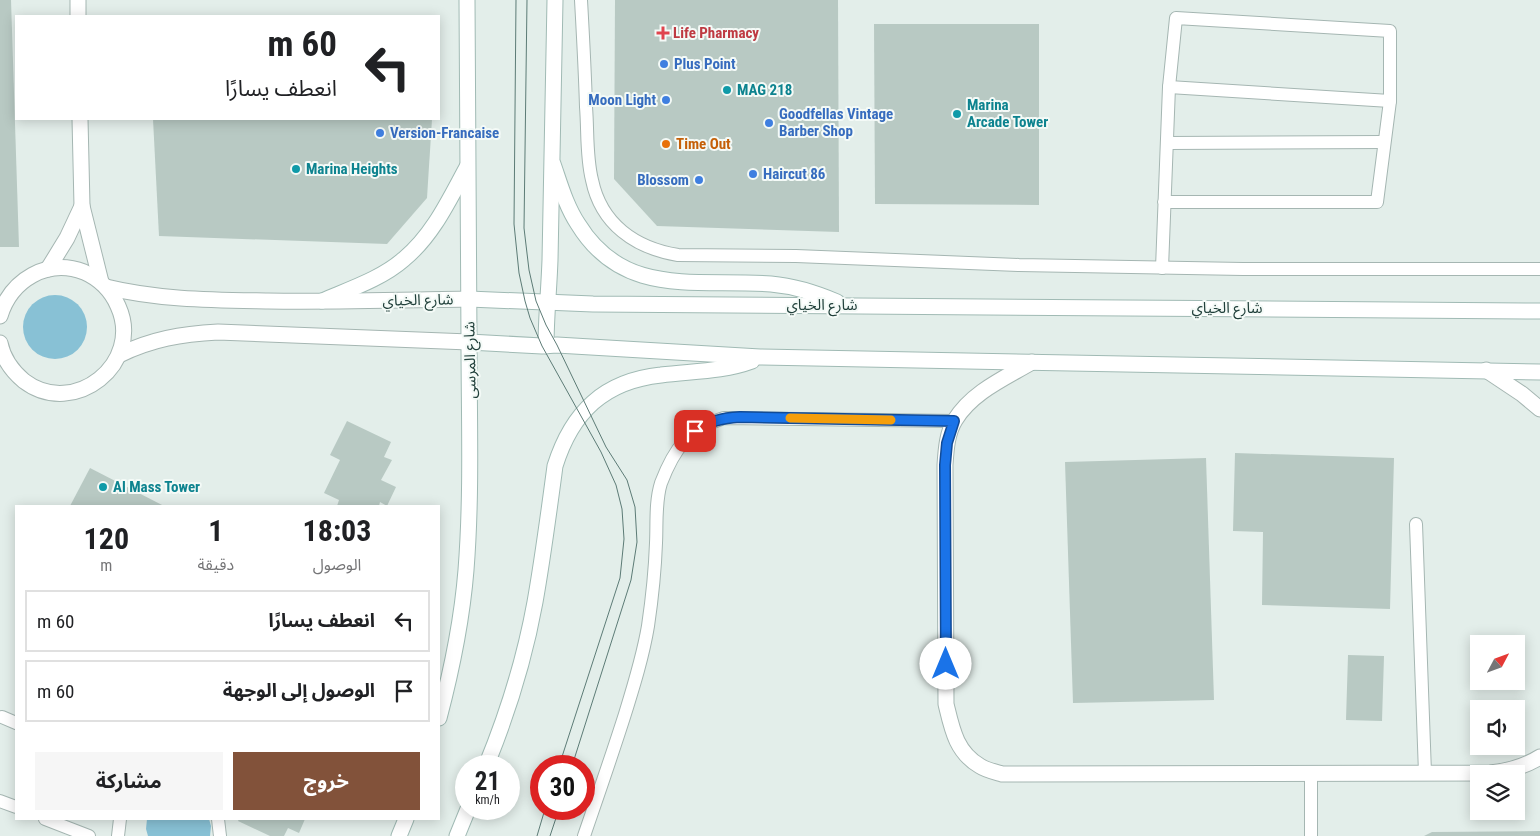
<!DOCTYPE html>
<html lang="ar">
<head>
<meta charset="utf-8">
<style>
	:root { --surface:#fff; --page:#f6f6f6; --text:#202124; --muted:#757577; --line:#e0e0e0; --accent:#82523a }
	body { margin:0; font-family:"Roboto Condensed","Noto Sans Arabic",sans-serif; background:var(--page); color:var(--text); direction:rtl; height:100vh; display:flex; flex-direction:column; font-size:19px; white-space:nowrap }
	* { box-sizing:border-box; margin:0 }
	p { font-size:16px; color:var(--muted) }
	.icon { flex:none; width:28px; height:28px; fill:none; stroke:currentColor; stroke-width:2; stroke-linecap:round; stroke-linejoin:round }
	.map { position:relative; flex:1; overflow:hidden; direction:ltr }
	.details { position:absolute; left:15px; top:505px; width:425px; height:315px; display:flex; flex-direction:column; background:var(--surface); border-radius:0px; box-shadow:0 2px 12px #0003; direction:rtl }
	.details>* { flex:none }
	.top-card { position:absolute; left:15px; top:15px; width:425px; height:105px; border-radius:0px; box-shadow:0 2px 12px #0003; direction:rtl; background:#fff; color:var(--text); overflow:hidden }
	.needle { width:32px; rotate:49deg }
	.tools { position:absolute; left:1470px; top:635px; display:grid; gap:10px }
	.tools a { display:grid; place-items:center; width:55px; height:55px; border-radius:0px; background:var(--surface); box-shadow:0 2px 12px #0003; font-size:25px }
	.speed { position:absolute; left:455px; top:755px; display:flex; gap:10px; font-size:25px; font-weight:700; text-align:center }
	.speed>* { display:grid; place-content:center; width:65px; height:65px; border-radius:50%; background:var(--surface); box-shadow:0 2px 12px #0003; line-height:1 }
	.speed small { font-size:12px; font-weight:400 }
	.speed .limit { border:8px solid #d22; background:#fff; color:#111 }
	.pin { position:absolute; display:grid; place-items:center; width:42px; height:42px; color:#fff; margin:-21px; border-radius:10px; box-shadow:0 2px 8px #0006 }
	.me { position:absolute; width:55px; margin:-28px; rotate:0deg; stroke-linejoin:round; filter:drop-shadow(0 0 4px #0008) }
	.turn { display:flex; align-items:center; gap:18px; height:105px; padding:0 20px; font-size:22px }
	.turn .icon { width:65px; height:65px; stroke-width:2.5 }
	.turn b { display:block; font-size:35px; line-height:42px }
	.eta { display:flex; justify-content:space-evenly; align-items:center; height:85px; text-align:center }
	.eta b { font-size:30px; font-weight:700; line-height:35px }
	.cta { display:flex; gap:10px; margin-top:auto; padding:10px 20px }
	.cta a { flex:1; height:58px; border-radius:0px; background:var(--accent); color:#fff; font-size:20px; font-weight:700; line-height:58px; text-align:center }
	.cta a+a { background:var(--page); color:var(--text) }
	ul { padding:0; list-style:none }
	li { display:flex; align-items:center; gap:15px; height:62px; margin:0 10px 8px; padding:0 10px; border:2px solid var(--line); border-radius:0px }
	li div { flex:1 }
	li b { display:block; font-size:19px }
	li em { font-style:normal }
	.map>svg:first-child { display:block }
</style>
</head>
<body>
<div class="map">
<svg width="1540" height="836" viewBox="0 0 1540 836">
	<rect width="100%" height="100%" fill="#e3eeea"/>
	<!-- water -->
	<g fill="#88c1d5">
		<circle cx="55" cy="327" r="32"/>
		<polygon points="147,819 209,819 211,826 210,836 148,836 146,829"/>
	</g>
	<!-- building -->
	<g fill="#b8c9c3">
		<polygon points="0,0 11,0 19,247 0,247"/>
		<polygon points="615,0 838,0 839,232 657,226 614,179"/>
		<polygon points="874,24 1039,24 1039,205 875,204"/>
		<polygon points="153,119 432,119 427,198 387,244 159,236"/>
		<polygon points="347,421 391,442 384,457 392,460 381,480 396,487 387,506 380,502 379,506 337,506 339,500 324,493 340,460 330,455"/>
		<polygon points="1235,453 1394,458 1390,609 1262,605 1263,532 1233,531"/>
		<polygon points="1206,458 1214,700 1073,703 1065,462"/>
		<polygon points="90,468 164,506 70,506"/>
		<polygon points="1348,655 1384,656 1382,721 1346,720"/>
		<polygon points="239,819 305,819 299,833 288,828 284,836 270,836 238,821"/>
		<polygon points="1540,831 1540,836 1424,836 1432,832"/>
	</g>
	<g fill="none" stroke-linecap="round" stroke-linejoin="round">
		<defs>
			<g id="lane">
				<path d="M581 0C583 36 585 71 586 107 588 131 586 156 592 180 601 224 635 248 678 255L796 256 1019 265 1243 269H1540"/>
				<polyline points="1169,87 1390,101"/>
				<polyline points="1168,143 1384,142"/>
				<polyline points="1162,268 1169,87 1176,18 1390,31 1390,101 1377,202 1164,202"/>
				<polyline points="1416,524 1425,773"/>
				<polyline points="2,717 16,723"/>
				<polyline points="1311,774 1311,836"/>
				<polyline points="0,801 16,807"/>
				<polyline points="45,819 89,836"/>
				<polyline points="218,819 220,836"/>
				<polyline points="118,836 120,819"/>
				<path d="M584 836C598 795 612 755 625 714 634 685 643 656 648 626 652 599 655 571 656 543 657 524 655 502 661 483 674 449 688 429 724 418L955 421"/>
			</g>
			<g id="street">
				<polyline points="78,0 78,16"/>
				<polyline points="80,119 82,206 101,282"/>
				<polyline points="48,269 67,238 82,206"/>
				<path d="M106 287C159 300 213 300 268 301 335 302 402 300 469 299"/>
				<path d="M0 316C11 280 47 258 84 272 100 279 111 290 118 306 144 363 74 419 24 381 12 371 3 358 0 343"/>
				<path d="M119 355C152 339 181 334 218 332L469 342"/>
				<path d="M1032 362C1005 378 972 392 955 420 947 433 946 450 945 465L946 704C952 729 956 752 980 766 986 770 995 772 1002 774L1490 773C1509 771 1524 767 1540 757"/>
				<polyline points="1486,370 1522,394 1540,409"/>
			</g>
			<g id="secondary">
				<path d="M553 164C560 184 566 206 578 224 624 299 697 278 771 284 794 286 816 293 837 302"/>
				<polyline points="469,299 593,304 1540,311"/>
				<path d="M322 301C350 289 381 279 404 259 433 235 449 200 467 167"/>
				<polyline points="469,342 542,346 557,345 760,357 1540,372"/>
				<path d="M546 346C546 318 549 289 550 260L555 0"/>
				<path d="M439 718C452 669 462 620 466 570 472 493 469 416 469 340 468 226 467 113 467 0"/>
				<path d="M486 766C507 715 525 657 535 602 543 557 549 511 555 466 572 412 604 381 661 375 692 371 722 372 752 361"/>
				<polyline points="399,836 406,819"/>
				<polyline points="457,836 468,809"/>
			</g>
		</defs>
		<!-- lane casing -->
		<use href="#lane" stroke="#a5b6b2" stroke-width="14"/>
		<!-- street casing -->
		<use href="#street" stroke="#a5b6b2" stroke-width="17"/>
		<!-- secondary casing -->
		<use href="#secondary" stroke="#a0bab4" stroke-width="17"/>
		<!-- lane -->
		<use href="#lane" stroke="#fff" stroke-width="12"/>
		<!-- street -->
		<use href="#street" stroke="#fff" stroke-width="15"/>
		<!-- secondary -->
		<use href="#secondary" stroke="#fff" stroke-width="15"/>
		<!-- tram -->
		<g stroke="#5c7b76" stroke-width="1">
			<polyline points="516,0 514,224 519,273 525,301 530,318 542,346 601,452 616,485 622,509 624,539 620,578 559,766"/>
			<polyline points="527,0 524,228 529,270 536,301 546,325 557,345 606,447 627,480 635,507 637,542 631,580 572,766"/>
			<polyline points="537,836 545,809"/>
			<polyline points="550,836 559,809"/>
		</g>
	</g>
	<g fill="none" stroke-linecap="round" stroke-linejoin="round">
		<defs>
			<path id="route" d="M695 431C711 421 721 418 740 417L954 421 947 443 945 465 946 664"/>
		</defs>
		<!-- route casing -->
		<use href="#route" stroke="#114b97" stroke-width="12"/>
		<!-- route -->
		<use href="#route" stroke="#1a73e8" stroke-width="9"/>
		<!-- slow -->
		<polyline stroke="#f59e0b" stroke-width="9" points="790,418 891,420"/>
	</g>
	<!-- markers -->
	<path fill="#e0444e" stroke="#f4faf7" stroke-width="2" d="M660.5 25.5h5v5h5v5h-5v5h-5v-5h-5v-5h5z"/>
	<g fill="#3f7fe0" stroke="#f4faf7" stroke-width="2">
		<circle cx="664" cy="64" r="5"/>
		<circle cx="666" cy="100" r="5"/>
		<circle cx="769" cy="123" r="5"/>
		<circle cx="380" cy="133" r="5"/>
		<circle cx="753" cy="174" r="5"/>
		<circle cx="699" cy="180" r="5"/>
	</g>
	<g fill="#0f9aa8" stroke="#f4faf7" stroke-width="2">
		<circle cx="727" cy="90" r="5"/>
		<circle cx="957" cy="114" r="5"/>
		<circle cx="296" cy="169" r="5"/>
		<circle cx="103" cy="487" r="5"/>
	</g>
	<circle fill="#e8710a" stroke="#f4faf7" stroke-width="2" cx="666" cy="144" r="5"/>
	<g text-anchor="middle" stroke-width="4" stroke-linejoin="round" paint-order="stroke">
		<!-- health labels -->
		<g font-size="15" font-weight="bold" fill="#be3a42" stroke="#f4faf7" text-anchor="start">
			<text x="673" y="38">Life Pharmacy</text>
		</g>
		<!-- shop labels -->
		<g font-size="15" font-weight="bold" fill="#366cbe" stroke="#f4faf7" text-anchor="start">
			<text x="674" y="69">Plus Point</text>
			<text x="656" y="105" text-anchor="end">Moon Light</text>
			<text x="779" y="119">Goodfellas Vintage<tspan x="779" dy="17">Barber Shop</tspan></text>
			<text x="390" y="138">Version-Francaise</text>
			<text x="763" y="179">Haircut 86</text>
			<text x="689" y="185" text-anchor="end">Blossom</text>
		</g>
		<!-- culture labels -->
		<g font-size="15" font-weight="bold" fill="#0d838f" stroke="#f4faf7" text-anchor="start">
			<text x="737" y="95">MAG 218</text>
			<text x="967" y="110">Marina<tspan x="967" dy="17">Arcade Tower</tspan></text>
			<text x="306" y="174">Marina Heights</text>
			<text x="113" y="492">Al Mass Tower</text>
		</g>
		<!-- food labels -->
		<g font-size="15" font-weight="bold" fill="#c56008" stroke="#f4faf7" text-anchor="start">
			<text x="676" y="149">Time Out</text>
		</g>
		<!-- street labels -->
		<g font-size="15" fill="#21403b" stroke="#f4faf7">
			<text transform="translate(418 300) rotate(-1)" y="5">شارع الخياي</text>
			<text x="822" y="310">شارع الخياي</text>
			<text x="1227" y="313">شارع الخياي</text>
			<text transform="translate(470 360) rotate(-91)" y="5">شارع المرسى</text>
		</g>
	</g>
</svg>
<div class="tools">
<a><svg class="needle" viewBox="-14 -14 28 28"><path d="M0-13l5 13h-10z" fill="#e53935"/><path d="M0 13l5-13h-10z" fill="#757577"/></svg></a>
<a><svg class="icon" aria-label="sound" viewBox="0 0 24 24"><path d="M4 9h4l5-4v14l-5-4H4zM17 9q2 3 0 6"/></svg></a>
<a><svg class="icon" aria-label="layers" viewBox="0 0 24 24"><path d="M12 4l9 5-9 5-9-5zM3 14l9 5 9-5"/></svg></a>
</div>
<div class="speed"><div>21<small>km/h</small></div><div class="limit">30</div></div>
<div class="pin" style="left:695px;top:431px;background:#d93025"><svg class="icon" aria-label="arrive" viewBox="0 0 24 24"><path d="M6 21V4h12l-3 4 3 4H6"/></svg></div>
<svg class="me" style="left:946px;top:664px" viewBox="-20 -20 40 40"><circle r="19" fill="#fff"/><path d="M0-13L10 11 0 6-10 11z" fill="#1a73e8"/></svg>
<div class="top-card">
<div class="turn"><svg class="icon" aria-label="left" viewBox="0 0 24 24"><path d="M17 20v-9H6M10 6l-5 5 5 5"/></svg><div><b>60 m</b>انعطف يسارًا</div></div>
</div>
<section class="details">
<div class="eta">
<div><b>18:03</b><p>الوصول</p></div>
<div><b>1</b><p>دقيقة</p></div>
<div><b>120</b><p>m</p></div>
</div>
<ul>
<li><svg class="icon" aria-label="left" viewBox="0 0 24 24"><path d="M17 20v-9H6M10 6l-5 5 5 5"/></svg><div><b>انعطف يسارًا</b></div><em>60 m</em></li>
<li><svg class="icon" aria-label="arrive" viewBox="0 0 24 24"><path d="M6 21V4h12l-3 4 3 4H6"/></svg><div><b>الوصول إلى الوجهة</b></div><em>60 m</em></li>
</ul>
<div class="cta"><a>خروج</a><a>مشاركة</a></div>
</section>
</div>
</body>
</html>
